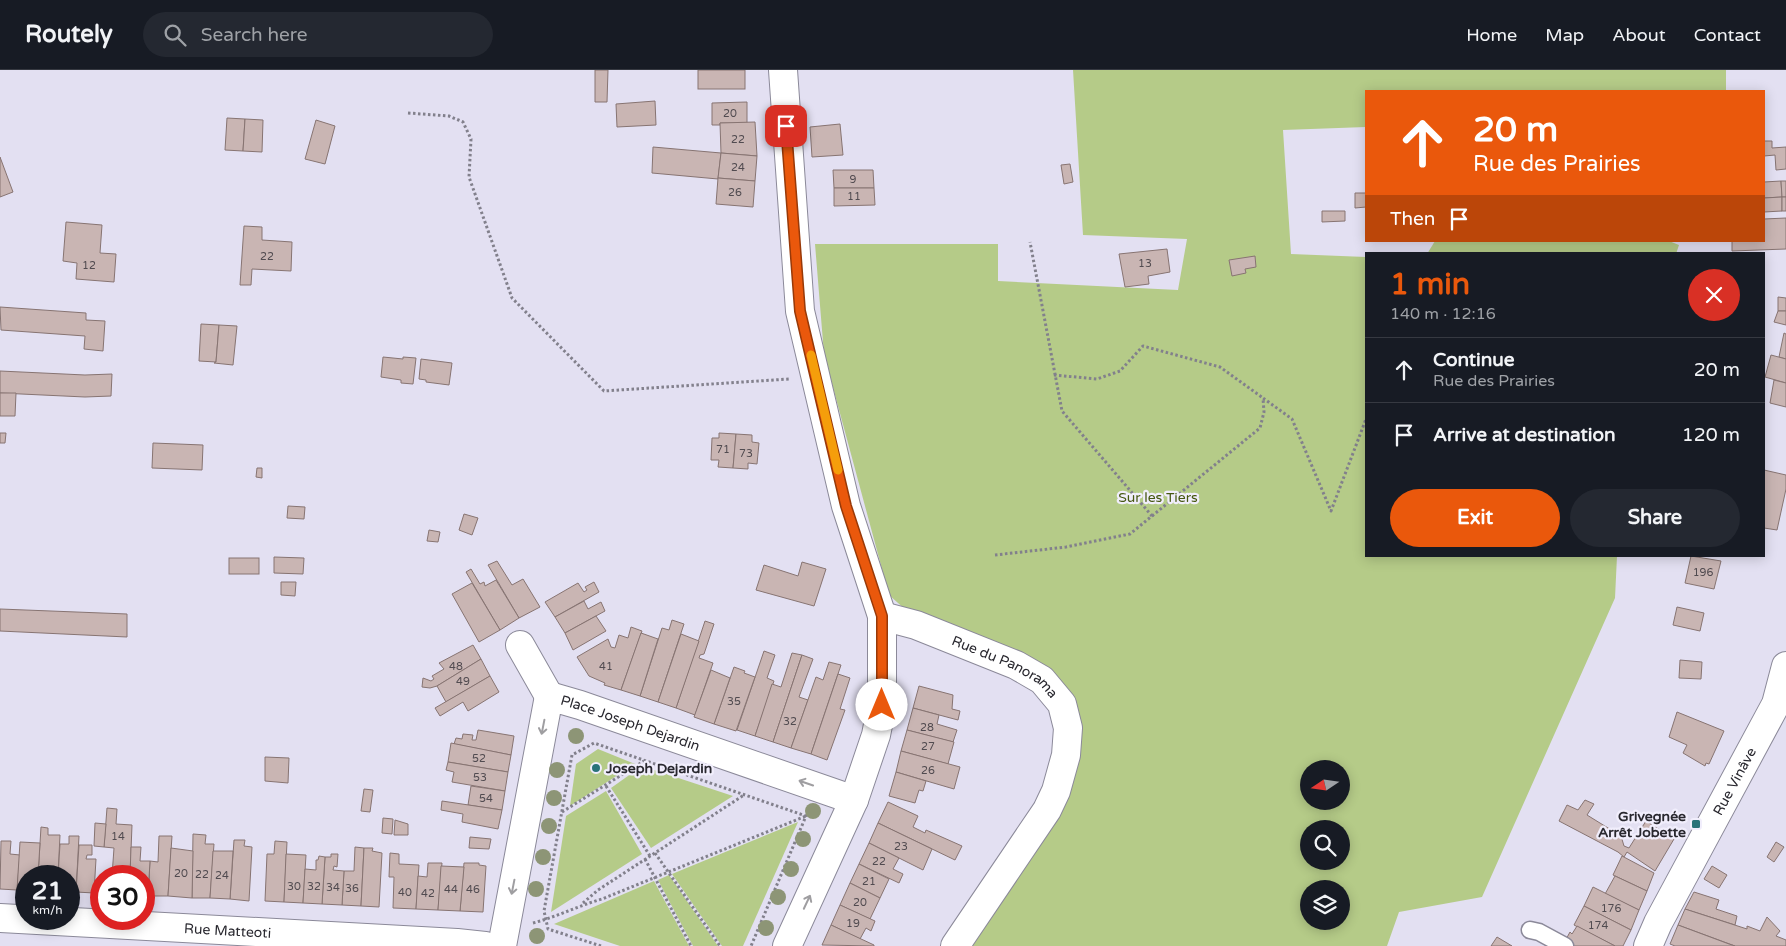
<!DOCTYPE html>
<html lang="en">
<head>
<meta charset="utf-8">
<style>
	:root { --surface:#171b24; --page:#242831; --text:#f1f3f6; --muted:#9ea1a6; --line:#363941; --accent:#ea580c }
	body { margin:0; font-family:"Varela Round",sans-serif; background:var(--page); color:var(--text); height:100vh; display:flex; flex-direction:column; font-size:19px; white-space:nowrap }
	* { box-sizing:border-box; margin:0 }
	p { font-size:16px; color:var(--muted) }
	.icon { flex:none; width:28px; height:28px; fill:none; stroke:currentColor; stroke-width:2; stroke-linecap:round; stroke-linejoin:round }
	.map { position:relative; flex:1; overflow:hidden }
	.drawer { position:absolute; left:1365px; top:182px; width:400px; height:305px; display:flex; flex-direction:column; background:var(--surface); border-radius:0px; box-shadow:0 2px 12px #0003 }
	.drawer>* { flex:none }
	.guide { position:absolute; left:1365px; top:20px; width:400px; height:152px; border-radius:0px; box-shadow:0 2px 12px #0003; background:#ea580c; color:#fff; overflow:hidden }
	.needle { width:32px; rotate:257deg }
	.buttons { position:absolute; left:1300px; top:690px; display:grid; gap:10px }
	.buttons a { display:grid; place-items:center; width:50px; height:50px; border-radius:50%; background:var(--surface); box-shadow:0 2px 12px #0003; font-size:25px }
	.speed { position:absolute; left:15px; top:795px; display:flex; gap:10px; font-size:25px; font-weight:700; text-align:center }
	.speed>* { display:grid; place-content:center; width:65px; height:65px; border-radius:50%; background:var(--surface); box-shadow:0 2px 12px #0003; line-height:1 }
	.speed small { font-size:12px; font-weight:400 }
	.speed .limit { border:8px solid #d22; background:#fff; color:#111 }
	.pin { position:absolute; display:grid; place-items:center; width:42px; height:42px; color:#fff; margin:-21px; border-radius:10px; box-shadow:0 2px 8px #0006 }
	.me { position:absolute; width:55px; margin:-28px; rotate:0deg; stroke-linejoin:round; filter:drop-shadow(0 0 4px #0008) }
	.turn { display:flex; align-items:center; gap:18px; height:105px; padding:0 25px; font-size:22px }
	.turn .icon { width:65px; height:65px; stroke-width:2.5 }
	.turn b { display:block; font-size:35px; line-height:42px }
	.then { display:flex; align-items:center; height:48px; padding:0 25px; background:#0003; gap:10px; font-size:19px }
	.round { display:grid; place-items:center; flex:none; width:52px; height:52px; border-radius:26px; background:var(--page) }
	.headline { display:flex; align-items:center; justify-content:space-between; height:85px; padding:0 25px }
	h1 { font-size:30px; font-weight:700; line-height:38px; color:var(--accent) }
	.button { display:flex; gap:10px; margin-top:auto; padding:10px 25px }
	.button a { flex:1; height:58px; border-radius:30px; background:var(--accent); color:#fff; font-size:20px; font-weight:700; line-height:58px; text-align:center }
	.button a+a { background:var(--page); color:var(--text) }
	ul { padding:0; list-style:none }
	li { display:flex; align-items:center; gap:15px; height:65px; padding:0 25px; border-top:1px solid var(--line) }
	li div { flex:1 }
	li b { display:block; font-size:19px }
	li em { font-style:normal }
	header { display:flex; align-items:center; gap:30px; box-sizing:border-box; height:70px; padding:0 25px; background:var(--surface); border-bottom:1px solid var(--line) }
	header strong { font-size:24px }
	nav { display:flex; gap:28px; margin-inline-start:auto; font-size:18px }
	.search { width:350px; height:45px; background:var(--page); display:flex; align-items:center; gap:12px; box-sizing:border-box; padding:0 18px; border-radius:28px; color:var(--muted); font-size:19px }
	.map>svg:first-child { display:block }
</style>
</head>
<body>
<header>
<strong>Routely</strong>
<div class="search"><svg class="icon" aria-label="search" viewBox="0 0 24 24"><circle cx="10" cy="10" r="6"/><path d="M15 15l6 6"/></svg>Search here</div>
<nav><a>Home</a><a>Map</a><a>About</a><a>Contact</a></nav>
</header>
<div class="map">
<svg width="1786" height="876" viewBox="0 0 1786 876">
	<rect width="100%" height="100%" fill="#e3e0f2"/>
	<!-- green -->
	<g fill="#b5cb88" fill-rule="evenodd">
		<path d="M1073 0H1726V21H1366V57L1283 60 1291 184 1366 187V486H1617L1615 528 1482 827 1399 842 1387 876H967L1044 768 1070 634 907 541 889 525 824 284 815 174H998V211L1178 220 1187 169 1083 165ZM1309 699H1341V731H1309ZM1309 759H1341V791H1309ZM1309 819H1341V851H1309Z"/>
		<polygon points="1435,171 1669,171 1679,175 1676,184 1427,184"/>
		<polygon points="598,679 635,694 570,736 576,694"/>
		<polygon points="642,696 733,726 651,778 611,718"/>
		<polygon points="606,721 642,784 551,842 566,746"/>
		<polygon points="798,752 743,876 722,876 672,804"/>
		<polygon points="669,805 718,876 693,876 658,810"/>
		<polygon points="654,811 689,876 620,876 554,854"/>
	</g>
	<!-- building -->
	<g fill="#c9b5b3" stroke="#877472">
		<polygon points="595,0 608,0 607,32 595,32"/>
		<rect x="698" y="0" width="47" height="19"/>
		<polygon points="655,31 656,55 617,57 616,34"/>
		<polygon points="747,32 747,53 720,53 720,55 712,55 712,33"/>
		<polygon points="227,48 245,49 243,81 225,80"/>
		<polygon points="245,49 263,50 262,82 243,81"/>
		<polygon points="316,50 335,56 325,94 305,89"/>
		<polygon points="755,52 757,86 721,83 720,53"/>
		<polygon points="840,54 843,85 812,87 810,57"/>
		<polygon points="1764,71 1772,71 1772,78 1786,77 1786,99 1776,100 1775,85 1764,86"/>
		<polygon points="653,77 721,83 718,109 652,103"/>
		<polygon points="721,83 757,86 755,111 718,108"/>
		<polygon points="0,87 13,122 0,127"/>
		<polygon points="1070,94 1073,112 1064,114 1061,95"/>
		<polygon points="833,100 873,100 874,118 834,118"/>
		<polygon points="718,108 755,111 753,137 716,134"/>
		<polygon points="1781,111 1782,127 1764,128 1764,112"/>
		<polygon points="1781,111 1786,111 1786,127 1782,127"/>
		<polygon points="834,118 874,118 875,135 834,136"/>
		<polygon points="1355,123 1366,123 1366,137 1355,138"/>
		<polygon points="1782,127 1782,141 1764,142 1764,128"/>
		<rect x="1782" y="127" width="4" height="14"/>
		<polygon points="1322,141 1345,141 1345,151 1322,152"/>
		<polygon points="1786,148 1786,179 1732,181 1732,171 1764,171 1764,149"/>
		<polygon points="66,152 102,155 100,183 116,184 114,212 76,209 77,193 63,191"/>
		<polygon points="244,156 262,157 262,170 292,172 291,201 252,199 251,215 240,215"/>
		<polygon points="1167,179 1170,202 1148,206 1149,214 1125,217 1119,184"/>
		<polygon points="1255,186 1256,197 1245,199 1246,203 1232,206 1229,190"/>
		<polygon points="1778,227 1786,228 1786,241 1778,241"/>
		<polygon points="0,237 86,243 86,250 105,251 103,281 84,279 85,266 1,260"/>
		<polygon points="1778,241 1786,241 1786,255 1774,252"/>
		<polygon points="201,254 219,255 216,292 199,291"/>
		<polygon points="219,255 237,256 233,295 214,293 216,292"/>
		<polygon points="1784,263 1786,264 1786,289 1779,287"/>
		<polygon points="1771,285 1786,289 1786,313 1765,307"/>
		<polygon points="383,287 403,289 403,287 416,288 413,314 401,313 401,310 381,307"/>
		<polygon points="421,289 452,293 449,315 426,312 426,310 419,309"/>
		<polygon points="0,301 85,305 112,304 111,326 85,327 0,323"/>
		<polygon points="1774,310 1786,313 1786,337 1770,333"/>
		<polygon points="0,323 16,323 15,346 0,346"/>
		<polygon points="0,363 6,363 5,373 0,373"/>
		<polygon points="719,363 736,364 733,398 718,397 719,390 711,390 712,368 719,368"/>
		<polygon points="736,364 752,365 752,372 759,373 757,394 748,393 748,399 733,398"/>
		<polygon points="153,373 203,375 202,400 152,398"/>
		<polygon points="257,398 262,398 262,408 256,407"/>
		<polygon points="1764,400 1786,405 1786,419 1777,460 1764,458"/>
		<polygon points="288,436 305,437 304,449 287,448"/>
		<polygon points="464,444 478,448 472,465 459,460"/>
		<polygon points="429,460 440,462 438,472 427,471"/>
		<polygon points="1691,486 1721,491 1714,519 1685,513"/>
		<polygon points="274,487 304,488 303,504 274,503"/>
		<rect x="229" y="488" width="30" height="16"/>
		<polygon points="497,491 512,515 523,509 540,537 519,548 488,495"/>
		<polygon points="802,492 826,499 814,536 756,520 764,495 798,506"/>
		<polygon points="471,499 480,514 484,512 485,516 496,510 519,548 500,560 466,502"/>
		<polygon points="281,512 296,512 295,526 281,525"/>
		<polygon points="594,512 599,522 555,547 545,532 578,513 584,522 587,520 585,517"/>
		<polygon points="472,513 500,560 479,572 452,524"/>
		<polygon points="584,531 588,539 601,532 605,541 565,563 555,547"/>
		<polygon points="1677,537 1704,543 1700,561 1673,555"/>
		<polygon points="0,539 127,544 127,567 0,561"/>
		<polygon points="596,546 606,561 573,580 565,563"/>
		<polygon points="672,550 684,554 658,632 640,626 662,558 669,560"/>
		<polygon points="705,551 714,554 704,584 700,585 699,588 713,593 695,645 676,638"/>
		<polygon points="631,557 642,561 621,620 604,615 605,613 589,606 577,587 608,569 611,577 615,578 619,565 628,568"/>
		<polygon points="641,563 658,569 640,626 621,620"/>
		<polygon points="681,564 699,571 676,638 658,632"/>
		<polygon points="473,575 481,589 437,616 430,618 422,617 423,608 431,611 434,609 432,606 444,599 439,593"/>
		<polygon points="764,581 775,585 767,608 774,611 755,666 737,660"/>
		<polygon points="792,583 802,585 773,672 755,666 772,614 781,617"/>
		<polygon points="802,585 813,589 799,627 808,630 791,678 773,672"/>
		<polygon points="481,589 490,606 446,632 437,616"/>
		<polygon points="1680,590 1702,592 1701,609 1679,608"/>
		<polygon points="829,592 841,595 811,684 791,678 816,607 823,610"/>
		<polygon points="734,597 745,601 744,603 755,607 736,661 714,654"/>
		<polygon points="711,600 730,608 714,654 694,647"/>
		<polygon points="838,604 850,608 840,639 845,640 827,690 811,684"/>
		<polygon points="490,606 499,622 468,641 463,632 440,646 435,638"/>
		<polygon points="919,616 953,625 952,639 960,641 958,650 913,638"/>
		<polygon points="913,638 939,645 937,654 957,660 953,672 907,660"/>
		<polygon points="1677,642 1724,661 1709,694 1706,693 1705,696 1683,683 1687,675 1669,667"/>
		<polygon points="478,660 514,666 511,685 454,674 456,668 462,669 463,664 473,665 472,670 476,670"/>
		<polygon points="907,660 954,672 948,694 901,681"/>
		<polygon points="451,673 511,685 508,702 448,692"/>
		<polygon points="901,681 960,697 954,719 896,702"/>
		<polygon points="265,687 289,688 288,713 265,711"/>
		<polygon points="448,692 508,702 505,721 452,712 454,702 446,700"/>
		<polygon points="896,702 926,711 923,721 919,720 915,733 889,726"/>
		<polygon points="471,716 505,721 502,740 468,735"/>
		<polygon points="364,719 373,720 370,742 361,741"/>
		<polygon points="1585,730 1594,734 1587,745 1621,766 1624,776 1629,778 1646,751 1674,769 1655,801 1627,782 1624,787 1618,782 1559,751 1567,735 1578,740"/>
		<polygon points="442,731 502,740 498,759 462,752 463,744 441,740"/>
		<polygon points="888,732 918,746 913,757 925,763 926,760 962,776 955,790 878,753"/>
		<polygon points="107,738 117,739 116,754 132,755 130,806 112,806 114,778 104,777"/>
		<polygon points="383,748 393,749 392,764 382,763"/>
		<polygon points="395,750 408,754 408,765 394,765"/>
		<polygon points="95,753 106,754 104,777 94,776"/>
		<polygon points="878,753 932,779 923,800 869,773"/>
		<polygon points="41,757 48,758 48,765 60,765 58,806 38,806"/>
		<polygon points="193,764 206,765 205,774 214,774 210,828 192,828"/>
		<polygon points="69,766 79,766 76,822 69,822 69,806 58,806 60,774 69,774"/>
		<polygon points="159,766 172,766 168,826 148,826 150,791 158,792"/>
		<polygon points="470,767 491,769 489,779 469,778"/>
		<polygon points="234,770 245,770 244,776 252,777 249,831 230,829"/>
		<polygon points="1,771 11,771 10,784 20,785 17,820 0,819"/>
		<polygon points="275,771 287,772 284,832 265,831 267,784 274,784"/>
		<polygon points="20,772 40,773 38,806 26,806 26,820 17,820"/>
		<polygon points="1776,772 1784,777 1774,792 1767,787"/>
		<polygon points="869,773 899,788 893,799 903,804 899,813 859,794"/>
		<polygon points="79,775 92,775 92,785 87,785 86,789 96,789 94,823 76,822"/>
		<polygon points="131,777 141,777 140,791 150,791 148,826 144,826 144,806 130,806"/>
		<polygon points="355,777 364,778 361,836 342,835 344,801 354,801"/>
		<polygon points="171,778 193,781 192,828 168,826"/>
		<polygon points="364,778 373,778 372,781 382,783 379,837 361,836"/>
		<polygon points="213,781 233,781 230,829 210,828"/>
		<polygon points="390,783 399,784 399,794 419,795 416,839 393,838 394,807 389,807"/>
		<polygon points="286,784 306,785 303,833 284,832"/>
		<polygon points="331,784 338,784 337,797 334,796 333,800 344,801 342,835 322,834 325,787 331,787"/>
		<polygon points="319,786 325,787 322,834 303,833 305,799 316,800 316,790 318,790"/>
		<polygon points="1622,786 1654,803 1647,821 1613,805"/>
		<polygon points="428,793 442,793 438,840 416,839 418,806 427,807"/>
		<polygon points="464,793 479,793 479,795 486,796 483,842 460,841"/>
		<polygon points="859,794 889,809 880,828 850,813"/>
		<polygon points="441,796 464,797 460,841 438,840"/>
		<polygon points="1712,796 1727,805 1719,818 1704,809"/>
		<polygon points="1615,806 1647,821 1639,840 1605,824"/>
		<polygon points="850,813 880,828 870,849 840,835"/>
		<polygon points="1593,817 1639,840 1631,860 1584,836"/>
		<polygon points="1694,822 1719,830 1716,839 1737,846 1735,855 1685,839"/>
		<polygon points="840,835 875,851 871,861 866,858 860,869 831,855"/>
		<polygon points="1584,836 1631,860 1623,876 1615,876 1574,855"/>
		<polygon points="1685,839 1747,859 1747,856 1760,861 1767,847 1780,861 1776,866 1786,870 1786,876 1735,876 1678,855"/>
		<polygon points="831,855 874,875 874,876 822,875"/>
		<polygon points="1678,855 1729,874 1735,876 1675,876 1670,874"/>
		<polygon points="1577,856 1615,876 1569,876 1564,873 1570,862 1572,864"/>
		<polygon points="1497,867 1512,876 1491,876"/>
	</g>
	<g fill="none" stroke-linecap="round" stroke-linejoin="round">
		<defs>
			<polyline id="lane" points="1530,860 1539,862 1565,876"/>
			<g id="street">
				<polyline points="783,0 800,241 846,436 882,546 882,635 876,665 854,730"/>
				<path id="s1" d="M882 546 916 555 1016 595 1042 610 1062 634 1068 658 1066 685 1056 721 1047 740 955 876"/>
				<polyline points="520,575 549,626"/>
				<path id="s2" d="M0 848 457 873 485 876"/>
				<path id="s3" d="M502 876 549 626 580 635 854 730 787 876"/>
				<path id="s4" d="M1648 876 1658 853 1776 634 1786 596"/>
			</g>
		</defs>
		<!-- lane casing -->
		<use href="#lane" stroke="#8b8999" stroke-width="19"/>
		<!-- street casing -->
		<use href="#street" stroke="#8b8999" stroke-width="30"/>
		<!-- path -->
		<g stroke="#82808c" stroke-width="3" stroke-dasharray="2.5 2.5" stroke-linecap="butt">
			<polyline points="408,43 449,46 463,52 471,69 469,107 512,228 604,321 789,309"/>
			<polyline points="1054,305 1097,309 1120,301 1143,276 1220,297 1263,328"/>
			<polyline points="1152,446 1260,358 1264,342 1263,328 1292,349 1331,441 1366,349"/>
			<polyline points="995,485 1066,477 1130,464 1152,446 1062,341 1030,172"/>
			<polyline points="606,716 650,786"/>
			<polyline points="562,742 644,691"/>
			<polyline points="655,783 720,876"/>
			<polyline points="645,789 691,876"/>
			<polyline points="583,833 598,820 744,725"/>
			<path d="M533 853C556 847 578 836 602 829L806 746"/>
			<polyline points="601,876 548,859 544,841 572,685 594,673 806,746 751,876"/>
		</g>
		<!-- lane -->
		<use href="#lane" stroke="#fff" stroke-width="16"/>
		<!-- street -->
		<use href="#street" stroke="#fff" stroke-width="28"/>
	</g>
	<!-- trees -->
	<g fill="#8d9576">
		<circle cx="576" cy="666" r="8"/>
		<circle cx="557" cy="700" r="8"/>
		<circle cx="554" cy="728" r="8"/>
		<circle cx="813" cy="741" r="8"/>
		<circle cx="549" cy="756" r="8"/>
		<circle cx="803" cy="769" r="8"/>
		<circle cx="543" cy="787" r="8"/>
		<circle cx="791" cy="799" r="8"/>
		<circle cx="536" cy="819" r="8"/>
		<circle cx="778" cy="827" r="8"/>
		<circle cx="766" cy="858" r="8"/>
		<circle cx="537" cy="866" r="8"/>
	</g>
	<!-- one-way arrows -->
	<defs><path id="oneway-shaft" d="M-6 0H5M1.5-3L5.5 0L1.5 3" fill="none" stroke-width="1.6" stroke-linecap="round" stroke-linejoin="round" transform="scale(1.25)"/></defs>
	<g stroke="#9f9ea1">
		<use href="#oneway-shaft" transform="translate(543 657) rotate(101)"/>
		<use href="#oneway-shaft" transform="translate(806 713) rotate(-161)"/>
		<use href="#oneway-shaft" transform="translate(513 817) rotate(101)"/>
		<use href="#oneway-shaft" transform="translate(807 832) rotate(-65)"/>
	</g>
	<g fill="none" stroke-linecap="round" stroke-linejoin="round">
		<defs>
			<polyline id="route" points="786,56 800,241 846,436 882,546 882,635"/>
		</defs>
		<!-- route casing -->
		<use href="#route" stroke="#983908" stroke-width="12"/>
		<!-- route -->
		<use href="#route" stroke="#ea580c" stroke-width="9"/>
		<!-- slow -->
		<polyline stroke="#f59e0b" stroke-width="9" points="811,285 838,400"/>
	</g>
	<!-- markers -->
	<g fill="#297379" stroke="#f1eefc" stroke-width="2">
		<circle cx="596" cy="698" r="5"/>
		<rect x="1691" y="749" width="10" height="10" rx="2.5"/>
	</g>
	<g text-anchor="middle" stroke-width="4.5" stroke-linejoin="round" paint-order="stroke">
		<!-- number labels -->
		<g font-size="11" fill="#514b50">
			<text x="730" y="47">20</text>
			<text x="738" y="73">22</text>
			<text x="738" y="101">24</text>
			<text x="853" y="113">9</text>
			<text x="735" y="126">26</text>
			<text x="854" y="130">11</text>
			<text x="267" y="190">22</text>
			<text x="1145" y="197">13</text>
			<text x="89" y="199">12</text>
			<text x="723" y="383">71</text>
			<text x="746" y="387">73</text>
			<text x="1703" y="506">196</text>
			<text x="456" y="600">48</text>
			<text x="606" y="600">41</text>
			<text x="463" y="615">49</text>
			<text x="734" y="635">35</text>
			<text x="790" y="655">32</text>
			<text x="927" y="661">28</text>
			<text x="928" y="680">27</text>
			<text x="479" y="692">52</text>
			<text x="928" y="704">26</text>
			<text x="480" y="711">53</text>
			<text x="486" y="732">54</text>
			<text x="118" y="770">14</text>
			<text x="901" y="780">23</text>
			<text x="879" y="795">22</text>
			<text x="181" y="807">20</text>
			<text x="202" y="808">22</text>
			<text x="222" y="809">24</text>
			<text x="869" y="815">21</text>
			<text x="294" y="820">30</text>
			<text x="314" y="820">32</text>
			<text x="333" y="821">34</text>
			<text x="352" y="822">36</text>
			<text x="451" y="823">44</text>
			<text x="473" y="823">46</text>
			<text x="405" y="826">40</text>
			<text x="428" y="827">42</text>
			<text x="860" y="836">20</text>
			<text x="1611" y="842">176</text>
			<text x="853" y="857">19</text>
			<text x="1598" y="859">174</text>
		</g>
		<!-- park labels -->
		<g font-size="14" fill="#465811" stroke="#f1eefc">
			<text x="1158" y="432">Sur les Tiers</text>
		</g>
		<!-- street labels -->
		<g font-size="14" fill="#29282f" stroke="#f1eefc">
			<text dy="5" stroke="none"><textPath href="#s1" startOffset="134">Rue du Panorama</textPath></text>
			<text dy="5" stroke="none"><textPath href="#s3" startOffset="340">Place Joseph Dejardin</textPath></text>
			<text dy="5" stroke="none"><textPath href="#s4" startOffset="186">Rue Vinâve</textPath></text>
			<text dy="5" stroke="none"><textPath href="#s2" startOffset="228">Rue Matteoti</textPath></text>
		</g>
		<!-- poi labels -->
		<g font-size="14" font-weight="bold" fill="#29282f" stroke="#f1eefc" text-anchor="start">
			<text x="606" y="703">Joseph Dejardin</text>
			<text x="1686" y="751" text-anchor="end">Grivegnée<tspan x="1686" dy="16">Arrêt Jobette</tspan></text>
		</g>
	</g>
</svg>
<div class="buttons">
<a><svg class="needle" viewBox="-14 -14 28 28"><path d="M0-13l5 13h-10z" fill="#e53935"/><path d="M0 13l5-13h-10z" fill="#9ea1a6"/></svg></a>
<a><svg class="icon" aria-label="search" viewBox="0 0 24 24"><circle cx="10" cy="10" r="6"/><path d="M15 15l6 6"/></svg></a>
<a><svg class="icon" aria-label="layers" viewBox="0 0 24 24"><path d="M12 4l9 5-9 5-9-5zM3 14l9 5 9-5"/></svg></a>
</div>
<div class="speed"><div>21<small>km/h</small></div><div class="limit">30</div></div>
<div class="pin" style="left:786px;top:56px;background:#d93025"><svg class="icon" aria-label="arrive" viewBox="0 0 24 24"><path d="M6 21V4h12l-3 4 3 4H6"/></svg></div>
<svg class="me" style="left:882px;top:635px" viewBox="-20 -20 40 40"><circle r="19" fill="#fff"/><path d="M0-13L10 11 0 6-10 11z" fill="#ea580c"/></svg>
<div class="guide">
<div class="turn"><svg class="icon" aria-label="ahead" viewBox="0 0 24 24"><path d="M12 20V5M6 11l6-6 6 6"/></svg><div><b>20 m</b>Rue des Prairies</div></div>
<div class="then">Then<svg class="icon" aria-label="arrive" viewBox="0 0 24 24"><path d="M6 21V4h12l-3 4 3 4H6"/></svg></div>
</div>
<section class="drawer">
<div class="headline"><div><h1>1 min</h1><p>140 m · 12:16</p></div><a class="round" style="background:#d93025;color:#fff"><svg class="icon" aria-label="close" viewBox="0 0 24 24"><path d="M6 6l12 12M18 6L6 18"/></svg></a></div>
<ul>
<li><svg class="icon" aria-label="ahead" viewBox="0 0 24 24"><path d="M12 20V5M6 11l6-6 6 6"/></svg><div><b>Continue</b><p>Rue des Prairies</p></div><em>20 m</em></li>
<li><svg class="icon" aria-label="arrive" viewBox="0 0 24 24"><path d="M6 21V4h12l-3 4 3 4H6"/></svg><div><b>Arrive at destination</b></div><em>120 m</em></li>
</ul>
<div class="button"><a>Exit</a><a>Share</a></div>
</section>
</div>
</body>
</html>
